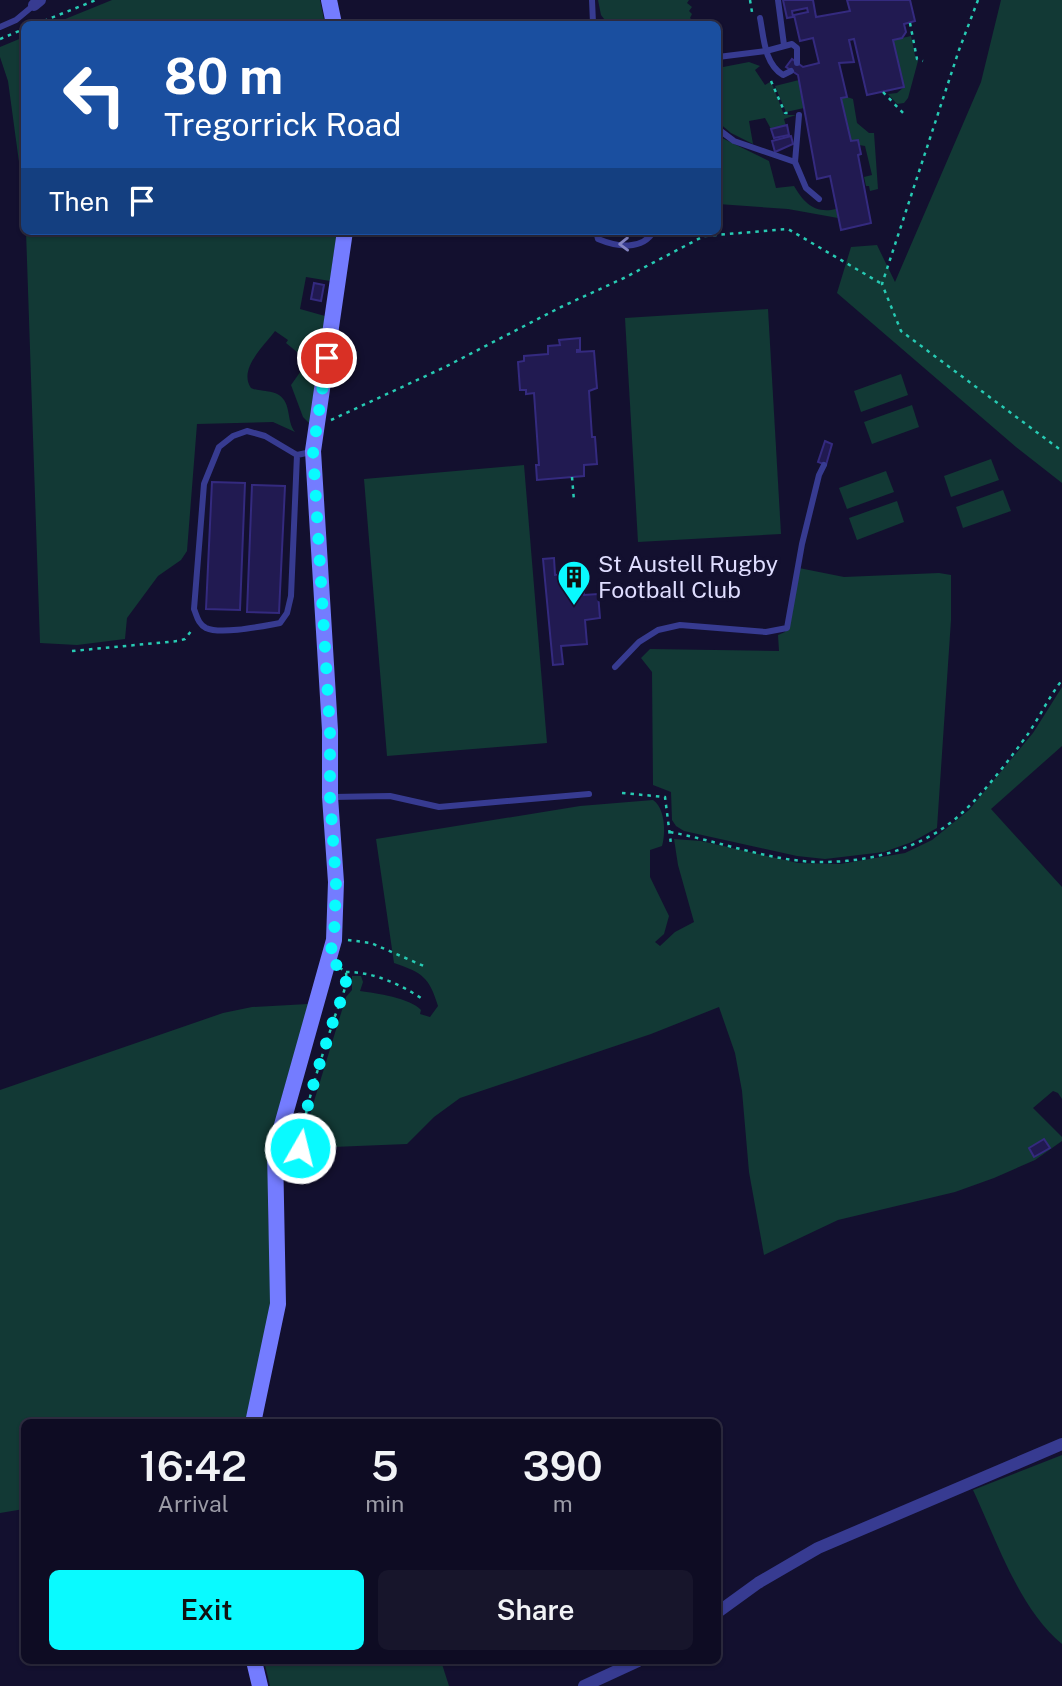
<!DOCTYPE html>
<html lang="en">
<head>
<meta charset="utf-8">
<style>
	:root { --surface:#0e0c23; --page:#17152b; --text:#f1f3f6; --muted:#9b9ba6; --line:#2e2c41; --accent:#09faff }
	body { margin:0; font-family:"Public Sans",sans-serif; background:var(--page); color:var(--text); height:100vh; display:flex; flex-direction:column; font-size:26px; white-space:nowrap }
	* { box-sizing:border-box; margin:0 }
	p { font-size:23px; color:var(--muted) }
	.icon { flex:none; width:38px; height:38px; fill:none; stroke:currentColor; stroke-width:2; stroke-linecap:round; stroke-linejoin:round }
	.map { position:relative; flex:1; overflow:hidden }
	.details { position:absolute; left:21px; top:1419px; width:700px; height:245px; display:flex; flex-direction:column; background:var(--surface); border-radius:10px; box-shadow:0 2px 5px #0004,0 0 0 2px var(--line) }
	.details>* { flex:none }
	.banner { position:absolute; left:21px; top:21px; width:700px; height:214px; border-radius:10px; box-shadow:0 2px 5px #0004,0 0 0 2px var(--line); background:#1a4fa0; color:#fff; overflow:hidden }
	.pin { position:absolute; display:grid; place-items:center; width:60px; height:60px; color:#fff; margin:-30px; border:4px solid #fff; border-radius:50%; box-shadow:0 2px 7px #0007 }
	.me { position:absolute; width:77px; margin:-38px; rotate:8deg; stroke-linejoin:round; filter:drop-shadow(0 0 5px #0008) }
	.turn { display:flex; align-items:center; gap:24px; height:147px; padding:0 28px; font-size:32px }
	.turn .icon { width:91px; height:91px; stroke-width:2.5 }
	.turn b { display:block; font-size:49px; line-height:60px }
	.then { display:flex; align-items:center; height:66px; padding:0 28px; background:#0003; gap:14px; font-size:26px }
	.eta { display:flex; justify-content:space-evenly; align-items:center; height:119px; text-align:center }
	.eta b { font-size:42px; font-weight:600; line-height:49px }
	.cta { display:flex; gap:14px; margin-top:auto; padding:14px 28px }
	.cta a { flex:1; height:80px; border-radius:10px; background:var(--accent); color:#111; font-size:28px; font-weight:600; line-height:80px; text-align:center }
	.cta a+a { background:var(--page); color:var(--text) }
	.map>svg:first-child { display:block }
</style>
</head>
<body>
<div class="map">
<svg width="1062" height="1686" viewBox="0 0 1062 1686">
	<rect width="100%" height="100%" fill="#13102f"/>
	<!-- green -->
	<g fill="#123935">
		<polygon points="112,0 320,0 325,24 53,24"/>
		<polygon points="598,0 689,0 687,3 692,7 689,11 692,14 690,18 694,22 691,24 608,24 601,15"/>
		<polygon points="1001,0 1062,0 1062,483 1016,447 837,293 851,247 877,245 895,282 981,82"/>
		<polygon points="911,36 916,60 918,61 908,98 904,103 897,104 888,94 897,93 904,87 893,40"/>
		<polygon points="24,37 24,199 8,81 0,57 0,47"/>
		<polygon points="749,62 760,66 755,70 765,85 770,82 773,86 784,115 796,115 784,119 786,126 771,129 765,118 749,121 753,144 731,133 718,122 718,68"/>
		<polygon points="799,80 804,108 786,112 775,86"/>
		<polygon points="847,97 853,99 857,123 869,133 874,133 878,189 870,191 869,186 866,186 864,177 872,175 865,146 859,145 858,140 851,141 841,98"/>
		<path d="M718 136 769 161 776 188 794 186C804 203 815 214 836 209L838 218 788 209 718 204Z"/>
		<path d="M26 231H337L330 281 306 277 300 309 325 316 309 423 303 417 291 385 308 361 286 343 288 340 275 331C264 346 238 369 251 388 260 392 271 390 279 395 292 404 286 421 295 432L273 422 197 424 187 551 181 560 158 576 127 618 125 639 77 645 40 643Z"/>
		<polygon points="768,309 781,534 638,542 625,318"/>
		<polygon points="901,374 908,395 861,412 854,391"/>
		<polygon points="912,405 919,427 872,444 864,422"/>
		<polygon points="991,459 999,480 951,497 944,476"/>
		<polygon points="524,465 547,743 387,756 364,479"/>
		<polygon points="886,471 894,492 847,509 839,488"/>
		<polygon points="1003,490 1011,511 963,528 956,507"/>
		<polygon points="897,501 904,522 857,540 849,518"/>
		<polygon points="799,568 844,577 939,573 951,575 951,620 937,828 912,842 884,852 825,859 797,856 684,831 676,826 672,820 671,792 653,785 652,672 641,658 650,649 779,651 778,635 785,632"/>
		<path d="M1062 687V746L991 809 1062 887V1099L1058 1093 1053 1091 1033 1108 1062 1137V1141L1035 1160 994 1178 955 1192 838 1220 764 1255 749 1172 742 1091 735 1053 719 1007 651 1034 460 1098 434 1117 407 1144 308 1148 307 1124 346 997 352 990V976H361L363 982 360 991C376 993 410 998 421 1010L420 1014 430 1017 438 1006C429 977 423 973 394 963L376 839 580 806 653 800C665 808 666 832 662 846L650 850V877L669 916 664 934 655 942 660 946 675 932 694 922 678 865 674 839 701 841 798 863 840 864 905 853 932 840 969 810 1033 733Z"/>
		<path d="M308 1004C295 1059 273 1112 269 1169 265 1214 273 1258 270 1302 268 1343 257 1383 250 1423H24V1509L0 1513V1090L223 1013 252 1007Z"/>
		<path d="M1062 1455V1644C1019 1609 996 1539 973 1490Z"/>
		<polygon points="264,1661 441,1661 449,1686 270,1686"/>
	</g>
	<!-- building -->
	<g fill="#211a51" stroke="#342a7f" stroke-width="2">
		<polygon points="783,0 813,0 816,17 850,11 847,0 910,0 915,21 904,24 906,32 902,38 893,40 904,87 867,95 854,39 849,40 854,62 839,63 847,97 841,98 851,141 858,140 861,154 858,155 871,223 841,230 830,176 817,179 798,75 786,67 792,59 803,67 819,63 813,38 800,41 794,15 808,12 807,8 792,11 793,17 787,18"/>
		<polygon points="787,125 789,135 774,138 771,129"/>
		<polygon points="791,136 793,144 775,152 772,141"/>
		<polygon points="314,283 324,285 321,301 311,299"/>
		<polygon points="580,338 580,350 577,350 577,352 594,351 597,388 589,391 592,437 595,437 597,464 584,465 584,476 537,480 536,465 539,465 534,393 526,394 526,390 520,390 518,362 524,361 524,356 548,354 548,346 560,345 559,340"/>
		<polygon points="825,441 832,444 826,465 818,462"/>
		<polygon points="212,482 245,483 240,610 206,609"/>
		<polygon points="252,485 285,486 279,613 247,612"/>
		<polygon points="554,558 555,575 581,573 584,595 598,594 600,618 585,620 587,644 561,646 563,664 553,665 543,559"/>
		<polygon points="1044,1139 1050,1148 1034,1157 1029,1148"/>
	</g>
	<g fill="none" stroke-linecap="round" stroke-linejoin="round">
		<!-- path -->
		<g stroke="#27cab3" stroke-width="2.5" stroke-dasharray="3.5 5" stroke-linecap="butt">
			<polyline points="750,0 752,12"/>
			<polyline points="978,0 959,50 882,284 901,331 1062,451"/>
			<polyline points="910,23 917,59 923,61"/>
			<polyline points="36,24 96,0"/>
			<polyline points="0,39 24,29"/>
			<polyline points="771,81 785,113 788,113"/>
			<polyline points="883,92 904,114"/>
			<polyline points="331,420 443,368 561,307 624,278 704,236 788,229 882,284"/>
			<polyline points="572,477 574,501"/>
			<polyline points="72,651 178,641 185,639 192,630"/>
			<polyline points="622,793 665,797 671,844"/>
			<path d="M670 832C718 841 767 860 816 862 869 863 924 849 963 812 984 793 1012 756 1028 734 1040 716 1049 697 1062 680"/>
			<polyline points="348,940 371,943 426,967"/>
			<path d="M346 972C373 972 398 983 421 998"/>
			<path d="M300 1148C305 1106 319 1066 332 1025 337 1007 348 990 346 972L340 968"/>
		</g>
		<!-- lane -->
		<g stroke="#373b91" stroke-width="6">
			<polyline points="592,0 593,23 596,24"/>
			<polyline points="778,0 784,45"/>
			<path d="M760 18C764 38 764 63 783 75L791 71"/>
			<polyline points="0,27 16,20 34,5"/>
			<polyline points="718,57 766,51 792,44 797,48 797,63"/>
			<polyline points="718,129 734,141 795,162 799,115"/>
			<polyline points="795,162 806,188 819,199"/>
			<path d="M596 231 598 239C617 247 642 251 654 231"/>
			<path d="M297 455 265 436 247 431 233 436 219 447 204 484 194 609C197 616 198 624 206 628 221 635 263 626 280 623L287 613 291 596 297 455 311 452"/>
			<polyline points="615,667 639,642 658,630 680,625 766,632 787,628 802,544 819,475 824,465"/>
			<polyline points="332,797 390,796 439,807 589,794"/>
		</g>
		<!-- street -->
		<g stroke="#373b91" stroke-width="12">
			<polyline points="34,5 40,0"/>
			<polyline points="718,1612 758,1583 818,1548 1062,1444"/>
			<polyline points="584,1686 638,1661"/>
		</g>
		<!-- secondary -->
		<g stroke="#747cff" stroke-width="16">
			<polyline points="329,0 334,24"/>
			<polyline points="253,1423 278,1304 275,1150 334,940 336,882 330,797 330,730 313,451 345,231"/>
			<polyline points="254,1661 260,1686"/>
		</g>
	</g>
	<!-- one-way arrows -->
	<defs><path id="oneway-chevron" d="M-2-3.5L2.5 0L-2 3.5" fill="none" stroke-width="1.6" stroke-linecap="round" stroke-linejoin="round" transform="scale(1.75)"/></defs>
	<use stroke="#8384c2" href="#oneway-chevron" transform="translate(624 244) rotate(179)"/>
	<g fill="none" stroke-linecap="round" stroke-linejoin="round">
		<!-- route -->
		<path stroke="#09faff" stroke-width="12" stroke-dasharray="0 21.6" d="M300 1148C305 1106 319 1066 332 1025 337 1007 348 989 346 972L328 959 334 940 336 882 330 797V730L313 451 327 358"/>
	</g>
	<!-- icons -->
	<defs>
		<symbol id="building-pin" viewBox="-11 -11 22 30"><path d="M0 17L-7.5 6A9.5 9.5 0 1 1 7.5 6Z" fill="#09faff" stroke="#13102f"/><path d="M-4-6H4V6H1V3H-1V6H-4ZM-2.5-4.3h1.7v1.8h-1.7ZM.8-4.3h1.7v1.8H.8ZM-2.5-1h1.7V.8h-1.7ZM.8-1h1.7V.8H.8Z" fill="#111"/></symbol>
	</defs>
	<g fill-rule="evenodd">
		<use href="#building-pin" x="555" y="558" width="38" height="52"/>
	</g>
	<g text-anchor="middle" stroke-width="7" stroke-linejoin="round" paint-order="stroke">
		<!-- poi labels -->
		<g font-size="23" fill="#dfddff" stroke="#13102f" text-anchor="start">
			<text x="598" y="572">St Austell Rugby<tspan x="598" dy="26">Football Club</tspan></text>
		</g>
	</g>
</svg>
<div class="pin" style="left:327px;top:358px;background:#d93025"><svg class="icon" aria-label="arrive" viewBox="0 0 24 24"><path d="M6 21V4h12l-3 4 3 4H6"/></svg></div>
<svg class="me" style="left:300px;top:1148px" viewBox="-20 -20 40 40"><circle r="17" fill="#09faff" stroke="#fff" stroke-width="3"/><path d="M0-11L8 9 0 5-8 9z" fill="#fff"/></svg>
<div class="banner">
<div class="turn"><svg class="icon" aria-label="left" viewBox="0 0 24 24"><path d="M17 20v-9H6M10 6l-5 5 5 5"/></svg><div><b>80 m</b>Tregorrick Road</div></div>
<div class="then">Then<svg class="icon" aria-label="arrive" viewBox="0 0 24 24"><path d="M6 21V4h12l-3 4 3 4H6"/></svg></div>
</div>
<section class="details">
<div class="eta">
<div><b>16:42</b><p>Arrival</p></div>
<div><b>5</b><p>min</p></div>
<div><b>390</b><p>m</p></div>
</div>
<div class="cta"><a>Exit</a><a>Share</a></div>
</section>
</div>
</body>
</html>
